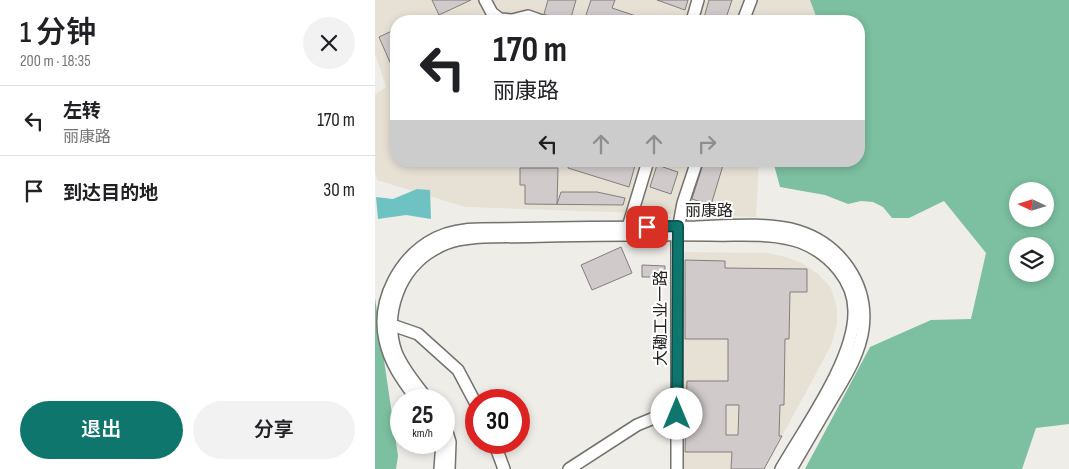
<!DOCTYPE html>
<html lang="zh">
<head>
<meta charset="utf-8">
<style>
	:root { --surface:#fff; --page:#f2f2f2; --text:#202124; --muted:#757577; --line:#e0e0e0; --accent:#0f766e }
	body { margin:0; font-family:"Sofia Sans Condensed","Noto Sans SC",sans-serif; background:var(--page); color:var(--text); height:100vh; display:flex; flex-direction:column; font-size:19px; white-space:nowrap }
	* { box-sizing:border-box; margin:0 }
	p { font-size:16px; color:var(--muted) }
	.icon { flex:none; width:28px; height:28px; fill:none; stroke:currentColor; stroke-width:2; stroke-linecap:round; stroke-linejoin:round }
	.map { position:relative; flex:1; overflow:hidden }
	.side { display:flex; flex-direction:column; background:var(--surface); width:375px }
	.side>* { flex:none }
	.top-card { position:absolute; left:15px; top:15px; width:475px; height:152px; border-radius:20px; box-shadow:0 2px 8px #0003; background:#fff; color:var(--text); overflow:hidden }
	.needle { width:32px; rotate:274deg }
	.controls { position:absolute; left:634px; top:182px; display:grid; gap:10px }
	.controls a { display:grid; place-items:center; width:45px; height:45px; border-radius:50%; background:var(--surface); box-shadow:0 2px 8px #0003; font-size:25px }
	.speed { position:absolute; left:15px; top:389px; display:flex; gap:10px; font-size:25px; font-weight:700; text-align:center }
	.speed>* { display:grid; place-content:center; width:65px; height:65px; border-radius:50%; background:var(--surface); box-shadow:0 2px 8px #0003; line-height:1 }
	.speed small { font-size:12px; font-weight:400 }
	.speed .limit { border:8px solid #d22; background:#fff; color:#111 }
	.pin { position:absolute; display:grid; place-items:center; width:42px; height:42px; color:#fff; margin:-21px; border-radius:10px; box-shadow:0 2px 8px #0006 }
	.me { position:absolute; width:55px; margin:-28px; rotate:0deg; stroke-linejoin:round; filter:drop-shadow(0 0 4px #0008) }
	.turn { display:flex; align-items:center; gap:18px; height:105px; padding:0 20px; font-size:22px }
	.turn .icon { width:65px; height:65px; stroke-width:2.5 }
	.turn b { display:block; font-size:35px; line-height:42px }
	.lanes { display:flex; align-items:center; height:48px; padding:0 20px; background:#0003; justify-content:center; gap:25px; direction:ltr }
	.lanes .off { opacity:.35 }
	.round { display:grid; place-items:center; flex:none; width:52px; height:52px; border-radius:26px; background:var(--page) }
	.headline { display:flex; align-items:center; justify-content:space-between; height:85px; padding:0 20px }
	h1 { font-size:30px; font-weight:600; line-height:38px }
	.button { display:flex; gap:10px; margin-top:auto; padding:10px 20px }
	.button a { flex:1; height:58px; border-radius:30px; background:var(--accent); color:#fff; font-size:20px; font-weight:600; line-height:58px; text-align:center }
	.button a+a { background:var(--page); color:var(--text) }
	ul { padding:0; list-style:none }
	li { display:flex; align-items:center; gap:15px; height:70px; padding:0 20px; border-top:1px solid var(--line) }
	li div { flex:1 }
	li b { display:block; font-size:19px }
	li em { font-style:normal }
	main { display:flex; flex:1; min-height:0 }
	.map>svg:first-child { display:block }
</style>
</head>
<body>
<main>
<section class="side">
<div class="headline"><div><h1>1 分钟</h1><p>200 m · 18:35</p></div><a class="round"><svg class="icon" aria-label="close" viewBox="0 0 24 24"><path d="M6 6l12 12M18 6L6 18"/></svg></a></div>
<ul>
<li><svg class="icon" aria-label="left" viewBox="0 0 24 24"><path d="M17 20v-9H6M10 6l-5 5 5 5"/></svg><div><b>左转</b><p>丽康路</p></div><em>170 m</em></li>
<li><svg class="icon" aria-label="arrive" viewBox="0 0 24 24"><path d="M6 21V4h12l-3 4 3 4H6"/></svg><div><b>到达目的地</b></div><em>30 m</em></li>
</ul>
<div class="button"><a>退出</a><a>分享</a></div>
</section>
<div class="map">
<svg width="694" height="469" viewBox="0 0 694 469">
	<rect width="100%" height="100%" fill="#efede8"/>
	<!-- built -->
	<g fill="#e7e1d5">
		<polygon points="0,0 435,0 441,16 439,21 21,21 21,161 384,161 381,217 90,207 2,180 0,172 0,95 11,87 0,54"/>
		<polygon points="305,252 393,253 411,257 427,263 443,274 456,288 462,309 462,324 456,346 389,469 306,469"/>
	</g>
	<!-- forest -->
	<g fill="#7cbfa1" fill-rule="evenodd">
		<path d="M435 0H694V424L661 428 647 469H430L495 347 556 320 596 319 611 253 569 201 534 218H517L508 207 498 202 486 201 473 204 450 195 405 187 398 161H484V21H439L441 16ZM642 191H670V219H642ZM642 246H670V274H642Z"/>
		<polygon points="0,298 23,456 21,469 0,469"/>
	</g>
	<!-- water -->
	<polygon fill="#6ec2c2" points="42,189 55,190 56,219 31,215 3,219 1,197 18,199"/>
	<!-- building -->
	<g fill="#d1caca" stroke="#837d7d" fill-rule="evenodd">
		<polygon points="57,0 96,0 64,15"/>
		<polygon points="173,0 201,0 195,21 187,21 169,14"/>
		<polygon points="216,0 240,0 237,8 276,21 209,21"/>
		<polygon points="282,0 313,0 310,10"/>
		<polygon points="334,0 357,0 350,21 328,21"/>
		<polygon points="21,29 21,76 4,37"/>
		<polygon points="195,161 257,161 261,162 254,187 193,168"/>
		<polygon points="329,161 349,162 336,205 317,199"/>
		<polygon points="282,165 303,172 296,194 275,187"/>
		<polygon points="145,168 183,168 182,204 186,192 222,192 250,198 248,205 150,204 150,185 145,185"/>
		<polygon points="246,247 257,273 217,290 206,265"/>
		<path d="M310 260 350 261V268L432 269V292H415L414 339H410L409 405H405L404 436H407L389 469H356L357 452H310L312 381H353V339H310ZM351 405H364L363 435H351Z"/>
		<polygon points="267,265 290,266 290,277 267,277"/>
	</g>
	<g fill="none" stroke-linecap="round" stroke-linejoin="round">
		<defs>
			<g id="minor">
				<polyline points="110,0 117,13 125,19 137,20 153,16 167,21"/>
				<polyline points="317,21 323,0"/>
				<polyline points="368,21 376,0"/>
				<polyline points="253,227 273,161"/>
				<polyline points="17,325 43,334 83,370 101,404"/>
				<path d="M42 400C28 381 15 364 10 340 1 300 25 256 61 238 75 231 91 229 106 229 178 228 249 227 321 227 352 226 393 222 423 231 465 244 494 284 488 329 484 357 468 380 454 404 441 426 429 447 416 469"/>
				<path d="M53 400C42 385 28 370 21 352 8 314 24 269 60 249 75 240 91 238 108 237 183 236 259 234 335 235 364 236 397 232 425 242 454 253 480 281 479 313 479 360 430 427 406 469"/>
				<polyline points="69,422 75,442 74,469"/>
				<polyline points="119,442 129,469"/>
				<polyline points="65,469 67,442"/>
				<polyline points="194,469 262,425 279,418 302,414"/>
				<polyline points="302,469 302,235 308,203 322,161"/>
			</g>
		</defs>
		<!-- minor casing -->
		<use href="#minor" stroke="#74726e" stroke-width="14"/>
		<!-- minor -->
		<use href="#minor" stroke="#fff" stroke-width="11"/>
	</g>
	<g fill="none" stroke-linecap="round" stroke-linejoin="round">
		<defs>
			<polyline id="route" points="272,227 303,226 302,414"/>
		</defs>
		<!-- route casing -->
		<use href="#route" stroke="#0a4d48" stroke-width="12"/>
		<!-- route -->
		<use href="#route" stroke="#0f766e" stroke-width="9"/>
	</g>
	<g text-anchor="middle" stroke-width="4" stroke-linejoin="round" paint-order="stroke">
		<!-- street labels -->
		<g font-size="16" fill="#21201e" stroke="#fff">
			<text x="334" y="216">丽康路</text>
			<text transform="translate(285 318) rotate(-90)" y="6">大磡工业一路</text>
		</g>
	</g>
</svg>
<div class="controls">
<a><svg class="needle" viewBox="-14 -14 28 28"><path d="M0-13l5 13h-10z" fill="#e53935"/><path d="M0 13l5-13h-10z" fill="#757577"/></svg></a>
<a><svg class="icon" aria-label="layers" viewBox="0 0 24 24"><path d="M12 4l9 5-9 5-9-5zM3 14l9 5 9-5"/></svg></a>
</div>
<div class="speed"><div>25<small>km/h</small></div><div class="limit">30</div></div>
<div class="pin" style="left:272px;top:227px;background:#d93025"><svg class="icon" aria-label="arrive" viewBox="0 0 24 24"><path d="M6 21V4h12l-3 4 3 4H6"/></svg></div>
<svg class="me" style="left:302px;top:414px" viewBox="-20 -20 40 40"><circle r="19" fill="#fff"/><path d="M0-13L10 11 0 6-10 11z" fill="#0f766e"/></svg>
<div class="top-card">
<div class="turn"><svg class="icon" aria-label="left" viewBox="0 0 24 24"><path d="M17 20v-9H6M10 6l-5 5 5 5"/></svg><div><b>170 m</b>丽康路</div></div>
<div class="lanes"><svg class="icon" aria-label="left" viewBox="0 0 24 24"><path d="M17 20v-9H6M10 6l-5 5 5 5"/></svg><svg class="icon off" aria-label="ahead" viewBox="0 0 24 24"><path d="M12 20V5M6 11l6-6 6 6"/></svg><svg class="icon off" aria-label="ahead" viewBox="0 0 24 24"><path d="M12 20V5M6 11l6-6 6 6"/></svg><svg class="icon off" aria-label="right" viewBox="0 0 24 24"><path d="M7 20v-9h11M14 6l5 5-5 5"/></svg></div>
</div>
</div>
</main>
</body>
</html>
